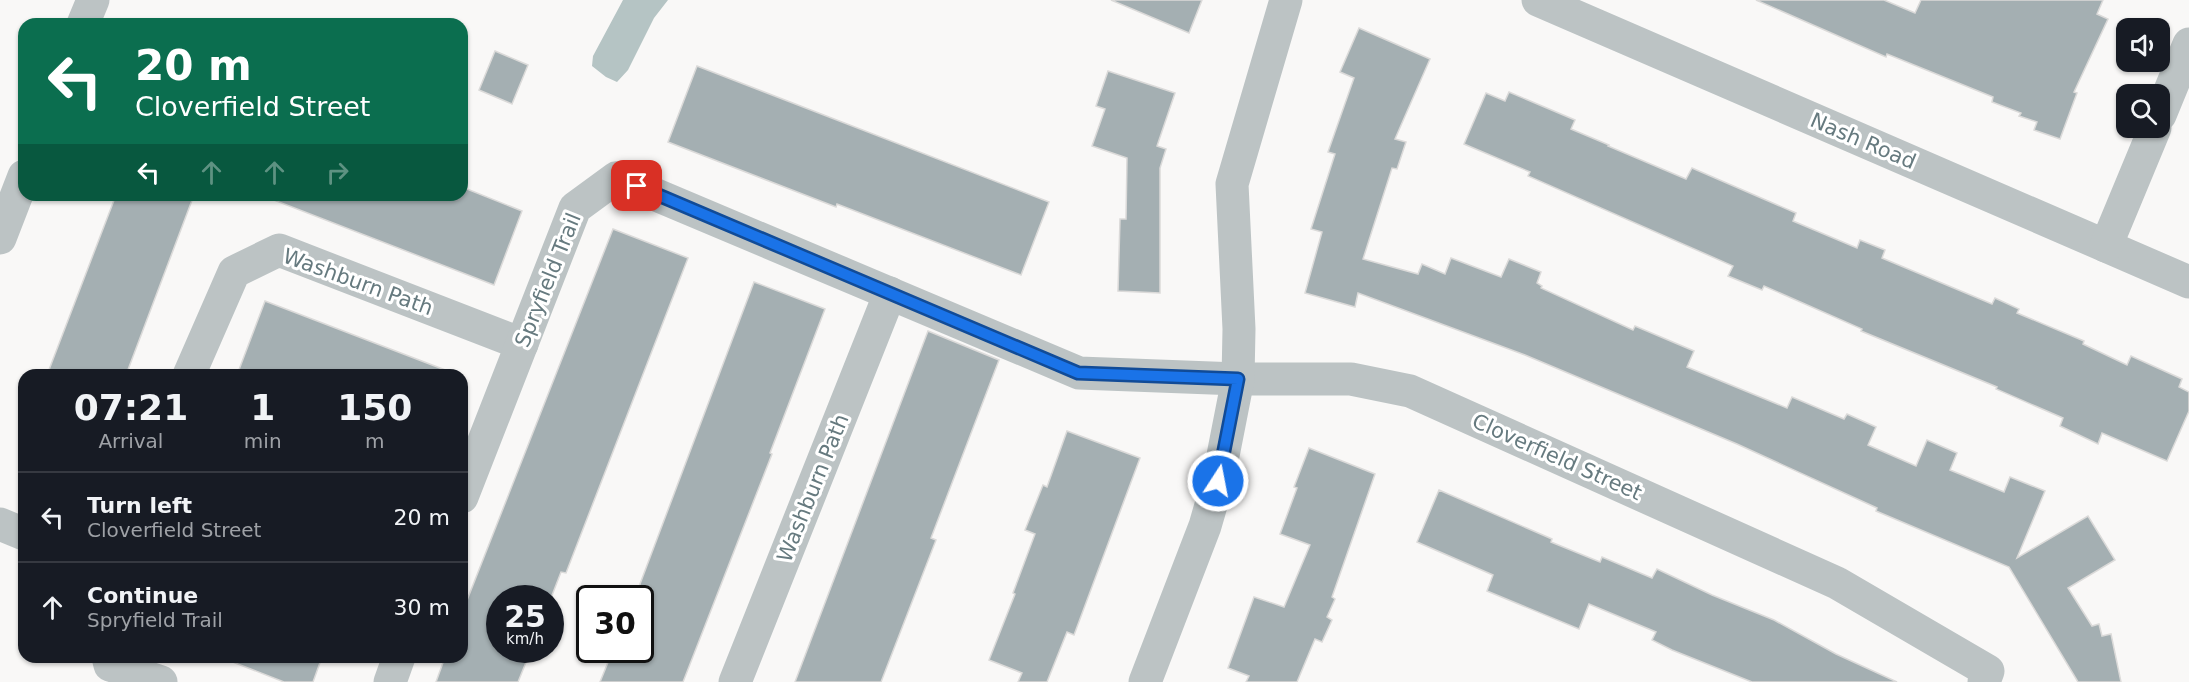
<!DOCTYPE html>
<html lang="en">
<head>
<meta charset="utf-8">
<style>
	:root { --surface:#171b24; --page:#20242c; --text:#f1f3f6; --muted:#9ea1a6; --line:#363941 }
	body { margin:0; font-family:"DejaVu Sans",sans-serif; background:var(--page); color:var(--text); height:100vh; display:flex; flex-direction:column; font-size:22px; white-space:nowrap }
	* { box-sizing:border-box; margin:0 }
	p { font-size:20px; color:var(--muted) }
	.icon { flex:none; width:33px; height:33px; fill:none; stroke:currentColor; stroke-width:2; stroke-linecap:round; stroke-linejoin:round }
	.map { position:relative; flex:1; overflow:hidden }
	.panel { position:absolute; left:18px; top:369px; width:450px; height:294px; display:flex; flex-direction:column; background:var(--surface); border-radius:18px; box-shadow:0 2px 4px #0004 }
	.panel>* { flex:none }
	.hud { position:absolute; left:18px; top:18px; width:450px; height:183px; border-radius:18px; box-shadow:0 2px 4px #0004; background:#0b6e4f; color:#fff; overflow:hidden }
	.buttons { position:absolute; left:2116px; top:18px; display:grid; gap:12px }
	.buttons a { display:grid; place-items:center; width:54px; height:54px; border-radius:12px; background:var(--surface); box-shadow:0 2px 4px #0004; font-size:30px }
	.speed { position:absolute; left:486px; top:585px; display:flex; gap:12px; font-size:30px; font-weight:700; text-align:center }
	.speed>* { display:grid; place-content:center; width:78px; height:78px; border-radius:50%; background:var(--surface); box-shadow:0 2px 4px #0004; line-height:1 }
	.speed small { font-size:15px; font-weight:400 }
	.speed .limit { border:3px solid #111; border-radius:9px; background:#fff; color:#111 }
	.pin { position:absolute; display:grid; place-items:center; width:51px; height:51px; color:#fff; margin:-26px; border-radius:12px; box-shadow:0 3px 9px #0006 }
	.me { position:absolute; width:66px; margin:-33px; rotate:11deg; stroke-linejoin:round; filter:drop-shadow(0 0 4px #0008) }
	.turn { display:flex; align-items:center; gap:21px; height:126px; padding:0 18px; font-size:27px }
	.turn .icon { width:78px; height:78px; stroke-width:2.5 }
	.turn b { display:block; font-size:42px; line-height:51px }
	.lanes { display:flex; align-items:center; height:57px; padding:0 18px; background:#0003; justify-content:center; gap:30px; direction:ltr }
	.lanes .off { opacity:.35 }
	.eta { display:flex; justify-content:space-evenly; align-items:center; height:102px; text-align:center }
	.eta b { font-size:36px; font-weight:700; line-height:42px }
	ul { padding:0; list-style:none }
	li { display:flex; align-items:center; gap:18px; height:90px; padding:0 18px; border-top:2px solid var(--line) }
	li div { flex:1 }
	li b { display:block; font-size:22px }
	li em { font-style:normal }
	.map>svg:first-child { display:block }
</style>
</head>
<body>
<div class="map">
<svg width="2189" height="682" viewBox="0 0 2189 682">
	<rect width="100%" height="100%" fill="#f9f8f7"/>
	<!-- water -->
	<polygon fill="#b5c4c4" points="623,0 668,0 654,18 628,70 617,82 606,77 592,66 593,56"/>
	<!-- building -->
	<g fill="#a4afb2" stroke="#dbdad9" stroke-width="1.5">
		<polygon points="1111,0 1202,0 1189,33"/>
		<polygon points="1756,0 1884,0 1915,13 1921,0 2103,0 2097,14 2108,19 2074,92 2077,93 2060,139 2034,130 2037,122 2019,116 2021,113 1992,102 1993,97 1887,54 1886,57"/>
		<polygon points="1359,28 1430,59 1395,139 1406,142 1397,169 1392,168 1363,259 1418,274 1422,264 1445,274 1451,258 1501,277 1509,259 1541,272 1537,283 1542,286 1541,288 1633,330 1635,326 1694,351 1687,367 1787,408 1792,397 1844,419 1847,414 1876,427 1868,445 1916,466 1927,440 1957,453 1950,470 2004,492 2010,477 2045,491 2017,558 2088,516 2115,560 2068,588 2092,626 2099,624 2102,636 2111,634 2121,682 2078,682 2009,567 1876,511 1877,508 1737,444 1525,355 1358,293 1355,307 1305,293 1322,232 1311,229 1335,154 1328,152 1354,78 1340,72"/>
		<polygon points="495,51 528,65 512,104 479,90"/>
		<polygon points="697,66 1049,202 1021,275 837,204 836,207 668,142"/>
		<polygon points="1108,71 1175,93 1157,146 1166,149 1160,168 1160,293 1118,291 1120,219 1126,219 1127,158 1092,146 1105,109 1096,106"/>
		<polygon points="1509,92 1575,120 1571,129 1609,145 1608,146 1686,179 1692,168 1796,213 1793,221 1857,248 1860,240 1885,250 1882,258 1992,304 1995,298 2019,309 2017,313 2084,341 2083,344 2127,365 2131,356 2182,379 2179,387 2189,392 2189,411 2167,461 2102,433 2098,444 2060,426 2063,418 1996,389 1997,387 1861,331 1862,329 1764,286 1762,290 1728,276 1733,266 1528,176 1530,172 1464,144 1486,93 1505,101"/>
		<polygon points="462,187 522,211 494,285 266,197 266,195 462,195"/>
		<polygon points="116,195 194,195 126,375 47,375"/>
		<polygon points="613,229 688,258 566,573 561,572 551,598 500,598 500,650 531,650 518,682 436,682 445,657 462,657 462,613"/>
		<polygon points="754,282 825,309 770,453 772,454 683,682 600,682 613,650 640,650 640,584"/>
		<polygon points="265,301 453,373 452,375 237,375"/>
		<polygon points="928,331 999,360 931,538 936,540 881,682 795,682"/>
		<polygon points="1067,431 1140,458 1074,635 1067,632 1047,682 1018,682 1022,673 989,660 1015,594 1013,593 1035,534 1025,530 1043,485 1047,487"/>
		<polygon points="1309,448 1375,474 1332,597 1335,599 1327,617 1332,620 1322,642 1315,639 1297,682 1246,682 1249,676 1228,668 1254,597 1284,607 1310,545 1280,534 1297,488 1294,487"/>
		<polygon points="1439,490 1552,539 1551,542 1600,562 1602,557 1652,578 1657,569 1712,595 1774,620 1836,654 1897,682 1752,682 1672,650 1652,640 1656,632 1589,604 1579,629 1487,591 1493,575 1417,542"/>
		<polygon points="225,657 322,657 313,682 284,682 225,659"/>
	</g>
	<g fill="none" stroke-linecap="round" stroke-linejoin="round">
		<!-- minor -->
		<g stroke="#bcc3c4" stroke-width="33">
			<polyline points="1538,0 2189,282"/>
			<polyline points="83,24 93,0"/>
			<polyline points="2160,115 2189,44"/>
			<polyline points="0,238 24,176"/>
			<polyline points="2106,246 2155,128"/>
			<polyline points="189,375 234,272 279,250 522,344"/>
			<polyline points="462,497 575,208 616,178 1079,373 1238,379 1351,379 1410,391 1837,583 1988,671 1984,682"/>
			<polyline points="0,524 24,534"/>
			<polyline points="108,657 110,665 161,682"/>
			<polyline points="390,682 399,657"/>
			<polyline points="735,682 890,293"/>
			<polyline points="1145,682 1205,526 1218,481 1238,379 1239,329 1232,184 1286,0"/>
		</g>
	</g>
	<g fill="none" stroke-linecap="round" stroke-linejoin="round">
		<defs>
			<polyline id="route" points="637,186 1078,373 1238,379 1218,481"/>
		</defs>
		<!-- route casing -->
		<use href="#route" stroke="#114b97" stroke-width="15"/>
		<!-- route -->
		<use href="#route" stroke="#1a73e8" stroke-width="10"/>
	</g>
	<g text-anchor="middle" stroke-width="6" stroke-linejoin="round" paint-order="stroke">
		<!-- street labels -->
		<g font-size="21" fill="#667a7f" stroke="#fff">
			<text transform="translate(1863 141) rotate(23)" y="7">Nash Road</text>
			<text transform="translate(548 280) rotate(-68)" y="7">Spryfield Trail</text>
			<text transform="translate(358 282) rotate(20)" y="7">Washburn Path</text>
			<text transform="translate(1557 457) rotate(24)" y="7">Cloverfield Street</text>
			<text transform="translate(813 488) rotate(-68)" y="7">Washburn Path</text>
		</g>
	</g>
</svg>
<div class="buttons">
<a><svg class="icon" aria-label="sound" viewBox="0 0 24 24"><path d="M4 9h4l5-4v14l-5-4H4zM17 9q2 3 0 6"/></svg></a>
<a><svg class="icon" aria-label="search" viewBox="0 0 24 24"><circle cx="10" cy="10" r="6"/><path d="M15 15l6 6"/></svg></a>
</div>
<div class="speed"><div>25<small>km/h</small></div><div class="limit">30</div></div>
<div class="pin" style="left:637px;top:186px;background:#d93025"><svg class="icon" aria-label="arrive" viewBox="0 0 24 24"><path d="M6 21V4h12l-3 4 3 4H6"/></svg></div>
<svg class="me" style="left:1218px;top:481px" viewBox="-20 -20 40 40"><circle r="17" fill="#1a73e8" stroke="#fff" stroke-width="3"/><path d="M0-11L8 9 0 5-8 9z" fill="#fff"/></svg>
<div class="hud">
<div class="turn"><svg class="icon" aria-label="left" viewBox="0 0 24 24"><path d="M17 20v-9H6M10 6l-5 5 5 5"/></svg><div><b>20 m</b>Cloverfield Street</div></div>
<div class="lanes"><svg class="icon" aria-label="left" viewBox="0 0 24 24"><path d="M17 20v-9H6M10 6l-5 5 5 5"/></svg><svg class="icon off" aria-label="ahead" viewBox="0 0 24 24"><path d="M12 20V5M6 11l6-6 6 6"/></svg><svg class="icon off" aria-label="ahead" viewBox="0 0 24 24"><path d="M12 20V5M6 11l6-6 6 6"/></svg><svg class="icon off" aria-label="right" viewBox="0 0 24 24"><path d="M7 20v-9h11M14 6l5 5-5 5"/></svg></div>
</div>
<section class="panel">
<div class="eta">
<div><b>07:21</b><p>Arrival</p></div>
<div><b>1</b><p>min</p></div>
<div><b>150</b><p>m</p></div>
</div>
<ul>
<li><svg class="icon" aria-label="left" viewBox="0 0 24 24"><path d="M17 20v-9H6M10 6l-5 5 5 5"/></svg><div><b>Turn left</b><p>Cloverfield Street</p></div><em>20 m</em></li>
<li><svg class="icon" aria-label="ahead" viewBox="0 0 24 24"><path d="M12 20V5M6 11l6-6 6 6"/></svg><div><b>Continue</b><p>Spryfield Trail</p></div><em>30 m</em></li>
</ul>
</section>
</div>
</body>
</html>
